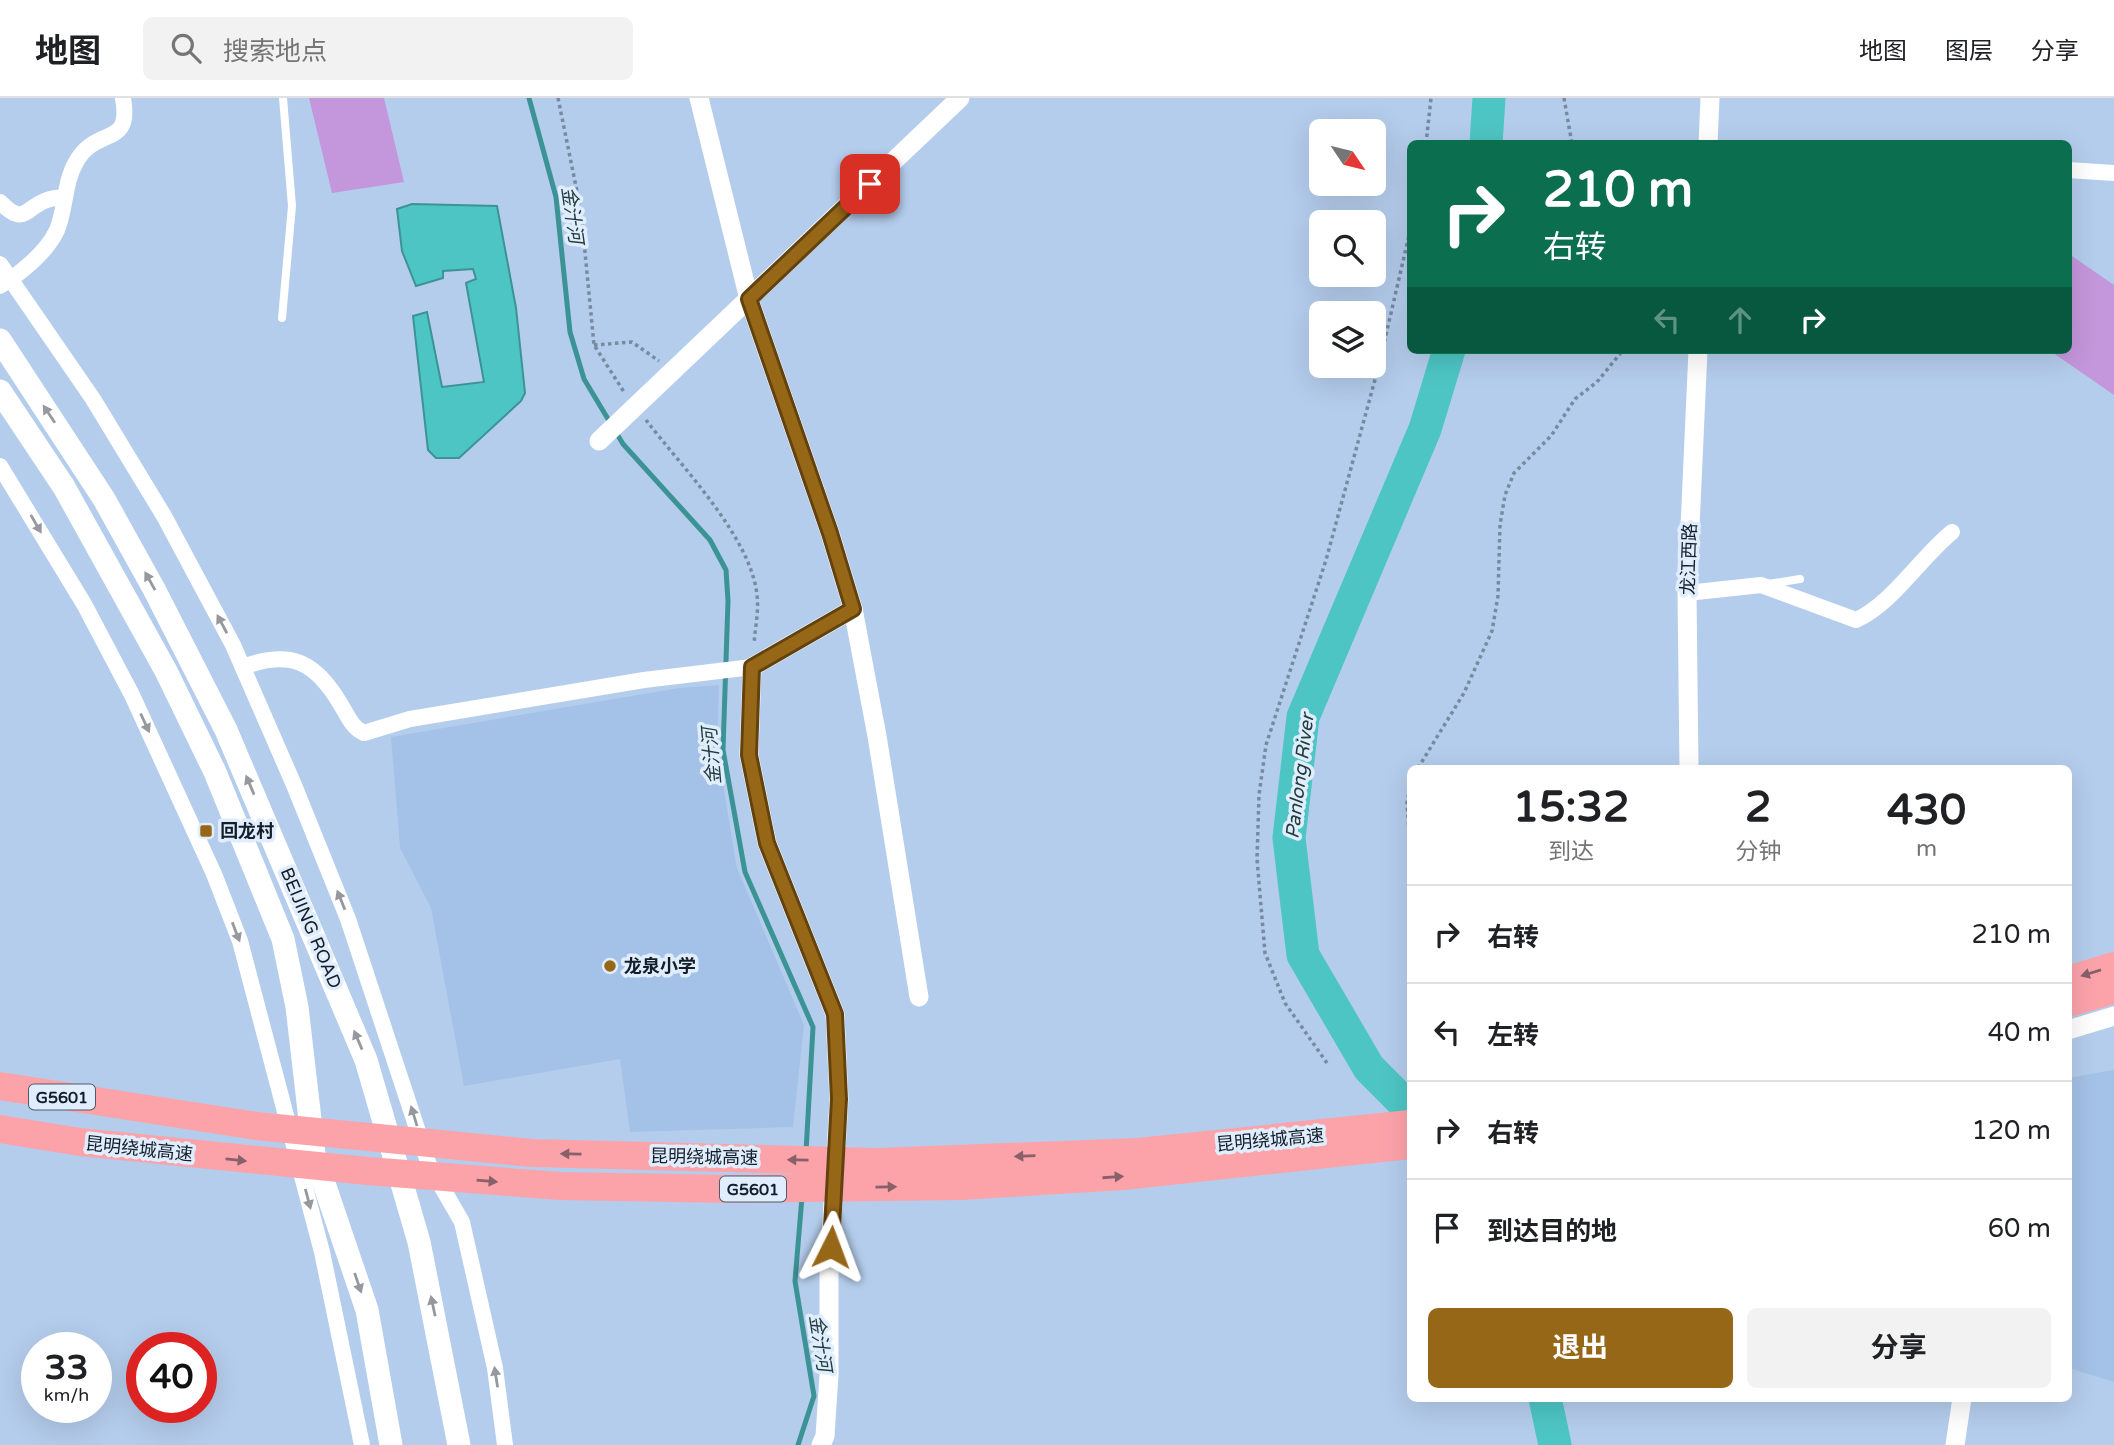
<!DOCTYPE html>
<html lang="zh">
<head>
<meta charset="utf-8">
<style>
	:root { --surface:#fff; --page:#f2f2f2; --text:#202124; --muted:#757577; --line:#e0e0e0; --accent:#976718 }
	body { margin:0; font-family:"Varela Round","Noto Sans SC",sans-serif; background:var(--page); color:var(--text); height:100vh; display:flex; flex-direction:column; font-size:26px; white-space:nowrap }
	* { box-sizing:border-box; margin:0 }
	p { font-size:23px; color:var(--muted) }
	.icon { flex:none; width:38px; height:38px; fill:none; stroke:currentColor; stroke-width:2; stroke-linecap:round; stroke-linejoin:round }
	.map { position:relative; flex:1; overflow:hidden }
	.side { position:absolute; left:1407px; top:667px; width:665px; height:637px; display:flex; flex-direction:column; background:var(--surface); border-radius:10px; box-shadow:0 7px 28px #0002 }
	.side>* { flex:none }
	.top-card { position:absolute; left:1407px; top:42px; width:665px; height:214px; border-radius:10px; box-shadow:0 7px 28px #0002; background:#0b6e4f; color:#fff; overflow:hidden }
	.needle { width:46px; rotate:125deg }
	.fabs { position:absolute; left:1309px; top:21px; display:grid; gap:14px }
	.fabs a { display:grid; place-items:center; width:77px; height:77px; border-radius:10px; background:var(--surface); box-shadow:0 7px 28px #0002; font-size:35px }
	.speed { position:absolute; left:21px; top:1234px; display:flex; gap:14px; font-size:35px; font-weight:700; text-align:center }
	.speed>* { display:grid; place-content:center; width:91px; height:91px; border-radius:50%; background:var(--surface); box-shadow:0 7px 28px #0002; line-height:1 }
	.speed small { font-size:18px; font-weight:400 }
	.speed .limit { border:10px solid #d22; background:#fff; color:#111 }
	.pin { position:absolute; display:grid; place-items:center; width:60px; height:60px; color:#fff; margin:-30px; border-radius:14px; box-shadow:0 4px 10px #0006 }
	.me { position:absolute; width:77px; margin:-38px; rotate:3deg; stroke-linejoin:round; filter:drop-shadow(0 0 5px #0008) }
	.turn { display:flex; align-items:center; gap:24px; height:147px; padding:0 21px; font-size:32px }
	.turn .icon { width:91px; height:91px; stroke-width:2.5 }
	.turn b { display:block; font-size:49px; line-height:60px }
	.lanes { display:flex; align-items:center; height:66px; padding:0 21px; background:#0003; justify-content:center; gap:35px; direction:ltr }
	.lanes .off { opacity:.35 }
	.eta { display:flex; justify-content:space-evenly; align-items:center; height:119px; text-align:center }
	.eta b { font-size:42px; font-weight:700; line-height:49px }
	.cta { display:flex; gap:14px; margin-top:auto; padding:14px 21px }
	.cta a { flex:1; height:80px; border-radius:10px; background:var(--accent); color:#fff; font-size:28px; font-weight:700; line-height:80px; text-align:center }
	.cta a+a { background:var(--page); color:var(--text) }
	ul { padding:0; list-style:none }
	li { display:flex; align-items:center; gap:21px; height:98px; padding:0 21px; border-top:2px solid var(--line) }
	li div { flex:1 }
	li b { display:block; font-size:26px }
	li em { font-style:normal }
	header { display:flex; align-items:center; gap:42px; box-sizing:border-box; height:98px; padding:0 35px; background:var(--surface); border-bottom:2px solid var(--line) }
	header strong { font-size:33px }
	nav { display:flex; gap:38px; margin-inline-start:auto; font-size:24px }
	.search { width:490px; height:63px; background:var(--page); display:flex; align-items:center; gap:18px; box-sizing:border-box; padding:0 24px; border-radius:10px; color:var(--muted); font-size:26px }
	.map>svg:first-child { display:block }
</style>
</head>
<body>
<header>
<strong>地图</strong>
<div class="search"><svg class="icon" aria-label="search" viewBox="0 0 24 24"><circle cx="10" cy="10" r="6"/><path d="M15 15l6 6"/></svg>搜索地点</div>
<nav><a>地图</a><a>图层</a><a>分享</a></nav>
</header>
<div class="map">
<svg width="2114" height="1347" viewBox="0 0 2114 1347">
	<rect width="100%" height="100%" fill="#b4cdec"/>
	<!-- built -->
	<g fill="#a4c2e7">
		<polygon points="719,587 717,650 737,770 804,927 793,1029 630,1034 620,961 464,988 431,810 400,750 391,639 679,590"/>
		<polygon points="2114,972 2114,1284 2069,1270 2068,980"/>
	</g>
	<!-- green -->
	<g fill="#c496dc">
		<polygon points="309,0 384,0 404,84 332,95"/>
		<polygon points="2069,156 2114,187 2114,297 2049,252 2068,252"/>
	</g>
	<!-- water -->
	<polygon fill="#4dc5c4" stroke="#3c9395" stroke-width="2" points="412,106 497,108 516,210 525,295 521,303 459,360 436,360 428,352 413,218 427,214 442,289 484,284 466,185 476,181 473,171 443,173 443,180 416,188 402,153 397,111"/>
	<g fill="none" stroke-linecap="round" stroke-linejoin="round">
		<!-- stream -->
		<g stroke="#3c9395" stroke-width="5">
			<polyline points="529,0 556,99 570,234 584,281 623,346 710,442 726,472 728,503 723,652 745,774 813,929 806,1054"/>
			<polyline points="798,1347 814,1298 795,1183 802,1099"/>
		</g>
		<!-- river -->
		<g stroke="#4dc5c4" stroke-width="33">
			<polyline points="1486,46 1489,0"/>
			<polyline points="1410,1011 1369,970 1303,857 1289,740 1303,619 1425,331 1449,252"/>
			<polyline points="1545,1300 1555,1347"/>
		</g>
		<!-- path -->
		<g stroke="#778aa2" stroke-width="3.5" stroke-dasharray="3.5 3.5" stroke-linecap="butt">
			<polyline points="558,0 581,113 594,247 624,294"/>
			<polyline points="1564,0 1572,46"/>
			<polyline points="1426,46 1431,0"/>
			<polyline points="594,247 632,244 659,263"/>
			<path d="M646 322C681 368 751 439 757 497 759 513 755 530 754 546"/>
			<polyline points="1418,670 1464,595 1492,533 1498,498 1500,427 1505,397 1514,375 1551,338 1575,301 1597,284 1623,252"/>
			<polyline points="1410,689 1407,705 1410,747"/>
			<polyline points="1327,965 1285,905 1265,855 1257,761 1259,697 1266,647 1326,462 1379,267 1410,133"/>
		</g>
		<!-- service -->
		<g stroke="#fff" stroke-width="8">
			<polyline points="282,220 292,108 283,0"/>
			<polyline points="1768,486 1800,481"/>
		</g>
		<!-- minor -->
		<g stroke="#fff" stroke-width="16">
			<polyline points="2068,72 2114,75"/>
			<path d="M0 104C25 129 24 110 47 102 52 100 59 100 64 99"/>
			<polyline points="0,166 93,301 164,418 233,547 294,687 348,821 429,1067 462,1124 495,1270 505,1347"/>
			<path d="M0 188C20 176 47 154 57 132 66 110 64 85 76 64 97 27 132 51 123 0"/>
			<polyline points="0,368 84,506 132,597 214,776 240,843 322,1154 362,1347"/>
			<path d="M1687 495 1761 487 1856 522C1891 507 1921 459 1952 434"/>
			<path d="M243 569C291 551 316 564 341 607 348 618 352 630 364 635L410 621 644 582 752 569"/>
		</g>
		<!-- tertiary -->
		<g stroke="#fff" stroke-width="19">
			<polyline points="699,0 749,201 830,435 853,511 877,638 919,899"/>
			<polyline points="1708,46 1710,0"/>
			<polyline points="599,343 960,0"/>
			<polyline points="1689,670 1687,495 1698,252"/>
			<polyline points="2068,932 2114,918"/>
			<polyline points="821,1347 825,1338 829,1277 829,1174 839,1001 835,916 767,745 749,657 752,569 853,511"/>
			<polyline points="1955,1347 1962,1300"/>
		</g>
		<!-- secondary -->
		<g stroke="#fff" stroke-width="23">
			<polyline points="0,242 104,401 154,491 226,632 366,962 419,1144 459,1347"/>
			<polyline points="0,293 64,389 166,573 215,674 283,841 297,909 314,1056 367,1212 391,1347"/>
		</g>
		<!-- motorway -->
		<g stroke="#fca3aa" stroke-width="28">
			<polyline points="2068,882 2114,868"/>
			<polyline points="2068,905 2114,892"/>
			<polyline points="0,988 256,1028 532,1055 879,1064 1138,1054 1410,1026"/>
			<polyline points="0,1031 80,1044 368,1073 560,1088 731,1091 962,1088 1123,1078 1410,1047"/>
		</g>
	</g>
	<!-- one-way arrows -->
	<defs><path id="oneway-solid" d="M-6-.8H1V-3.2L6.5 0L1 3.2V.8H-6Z" transform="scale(1.75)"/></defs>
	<g fill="#95999e">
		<use href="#oneway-solid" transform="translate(49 316) rotate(-124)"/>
		<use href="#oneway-solid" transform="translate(36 426) rotate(60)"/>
		<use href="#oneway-solid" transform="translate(150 483) rotate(-119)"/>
		<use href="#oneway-solid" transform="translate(222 526) rotate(-118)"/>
		<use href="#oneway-solid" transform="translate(145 625) rotate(65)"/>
		<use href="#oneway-solid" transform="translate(250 687) rotate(-113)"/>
		<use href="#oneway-solid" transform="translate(341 802) rotate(-112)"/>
		<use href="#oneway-solid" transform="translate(236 834) rotate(69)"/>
		<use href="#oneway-solid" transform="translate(358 942) rotate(-113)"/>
		<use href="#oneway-solid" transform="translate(414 1018) rotate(-107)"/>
		<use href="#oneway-solid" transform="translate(308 1101) rotate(75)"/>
		<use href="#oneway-solid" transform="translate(358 1185) rotate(71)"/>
		<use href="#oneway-solid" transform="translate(433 1208) rotate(-102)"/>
		<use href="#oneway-solid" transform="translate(496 1279) rotate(-99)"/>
	</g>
	<g fill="#886069">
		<use href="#oneway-solid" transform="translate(2091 875) rotate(163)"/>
		<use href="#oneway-solid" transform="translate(571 1056) rotate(-179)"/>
		<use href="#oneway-solid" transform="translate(1025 1058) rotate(178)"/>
		<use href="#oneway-solid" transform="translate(236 1062) rotate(6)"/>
		<use href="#oneway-solid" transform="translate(798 1062) rotate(-179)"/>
		<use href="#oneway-solid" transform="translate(1113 1079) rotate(-4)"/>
		<use href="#oneway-solid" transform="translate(487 1083) rotate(5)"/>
		<use href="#oneway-solid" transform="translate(886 1089) rotate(-1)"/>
	</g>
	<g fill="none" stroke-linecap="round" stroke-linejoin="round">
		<defs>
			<polyline id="route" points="831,1149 839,1001 835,916 767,745 749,657 752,569 853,511 830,435 749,201 870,86"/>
		</defs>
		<!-- route casing -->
		<use href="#route" stroke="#624310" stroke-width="18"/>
		<!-- route -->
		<use href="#route" stroke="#976718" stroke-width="12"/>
	</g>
	<!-- markers -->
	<g fill="#976718" stroke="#e0edfd" stroke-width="2.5">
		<rect x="199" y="726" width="14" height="14" rx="3.5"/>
		<circle cx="610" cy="868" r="7"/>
	</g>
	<g text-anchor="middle" stroke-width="7" stroke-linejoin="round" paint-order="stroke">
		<!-- shield labels -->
		<g fill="#e0edfd" stroke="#515b68" stroke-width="2">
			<rect x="29" y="986.5" width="66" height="25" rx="5"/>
			<rect x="720" y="1078.5" width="66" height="25" rx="5"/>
		</g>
		<g font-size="16" font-weight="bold" fill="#141d28">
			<text x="62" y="1005">G5601</text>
			<text x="753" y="1097">G5601</text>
		</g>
		<!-- street labels -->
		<g font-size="18" fill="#141d28" stroke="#e0edfd">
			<text transform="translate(1689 461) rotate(-88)" y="6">龙江西路</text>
			<text transform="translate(311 830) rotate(67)" y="6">BEIJING ROAD</text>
			<text transform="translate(1270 1042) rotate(-5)" y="6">昆明绕城高速</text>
			<text transform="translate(139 1051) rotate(6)" y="6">昆明绕城高速</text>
			<text transform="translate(704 1059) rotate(1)" y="6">昆明绕城高速</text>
		</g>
		<!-- poi labels -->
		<g font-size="18" font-weight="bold" fill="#141d28" stroke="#e0edfd" text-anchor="start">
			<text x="220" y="739">回龙村</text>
			<text x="624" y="874">龙泉小学</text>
		</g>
		<!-- water labels -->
		<g font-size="19" font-style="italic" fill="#213c3b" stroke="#e0edfd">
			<text transform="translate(573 117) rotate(82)" y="7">金汁河</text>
			<text transform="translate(711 658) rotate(-95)" y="7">金汁河</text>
			<text transform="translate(1299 678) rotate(-83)" y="7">Panlong River</text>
			<text transform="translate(821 1245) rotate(81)" y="7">金汁河</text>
		</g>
	</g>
</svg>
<div class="fabs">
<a><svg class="needle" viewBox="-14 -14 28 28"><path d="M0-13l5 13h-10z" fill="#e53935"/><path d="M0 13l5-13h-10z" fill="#757577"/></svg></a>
<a><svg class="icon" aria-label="search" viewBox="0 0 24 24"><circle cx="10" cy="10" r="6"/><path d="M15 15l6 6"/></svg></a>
<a><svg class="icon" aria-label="layers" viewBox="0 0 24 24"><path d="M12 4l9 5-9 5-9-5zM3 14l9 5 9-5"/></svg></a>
</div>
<div class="speed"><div>33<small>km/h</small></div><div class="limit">40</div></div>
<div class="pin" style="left:870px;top:86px;background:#d93025"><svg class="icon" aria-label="arrive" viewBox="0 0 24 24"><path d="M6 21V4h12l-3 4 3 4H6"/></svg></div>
<svg class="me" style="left:831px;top:1149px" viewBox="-20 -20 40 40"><path d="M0-17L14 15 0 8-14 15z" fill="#976718" stroke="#fff" stroke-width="4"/></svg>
<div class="top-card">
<div class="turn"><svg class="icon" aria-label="right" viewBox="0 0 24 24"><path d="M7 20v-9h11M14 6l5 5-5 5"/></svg><div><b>210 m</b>右转</div></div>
<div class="lanes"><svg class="icon off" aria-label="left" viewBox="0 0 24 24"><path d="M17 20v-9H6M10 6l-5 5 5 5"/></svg><svg class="icon off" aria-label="ahead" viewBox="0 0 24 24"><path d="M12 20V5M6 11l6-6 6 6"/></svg><svg class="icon" aria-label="right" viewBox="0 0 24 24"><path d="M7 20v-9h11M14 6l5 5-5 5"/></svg></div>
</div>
<section class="side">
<div class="eta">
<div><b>15:32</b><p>到达</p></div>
<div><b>2</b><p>分钟</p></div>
<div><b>430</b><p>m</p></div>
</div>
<ul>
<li><svg class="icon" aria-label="right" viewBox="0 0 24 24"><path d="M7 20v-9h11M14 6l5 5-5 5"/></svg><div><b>右转</b></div><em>210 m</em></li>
<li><svg class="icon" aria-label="left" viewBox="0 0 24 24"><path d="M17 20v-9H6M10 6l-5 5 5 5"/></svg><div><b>左转</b></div><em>40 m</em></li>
<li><svg class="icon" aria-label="right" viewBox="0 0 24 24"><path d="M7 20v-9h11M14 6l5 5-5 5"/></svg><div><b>右转</b></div><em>120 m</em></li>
<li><svg class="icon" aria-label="arrive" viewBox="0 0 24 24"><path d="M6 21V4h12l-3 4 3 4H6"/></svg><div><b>到达目的地</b></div><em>60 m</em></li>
</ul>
<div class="cta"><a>退出</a><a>分享</a></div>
</section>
</div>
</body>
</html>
